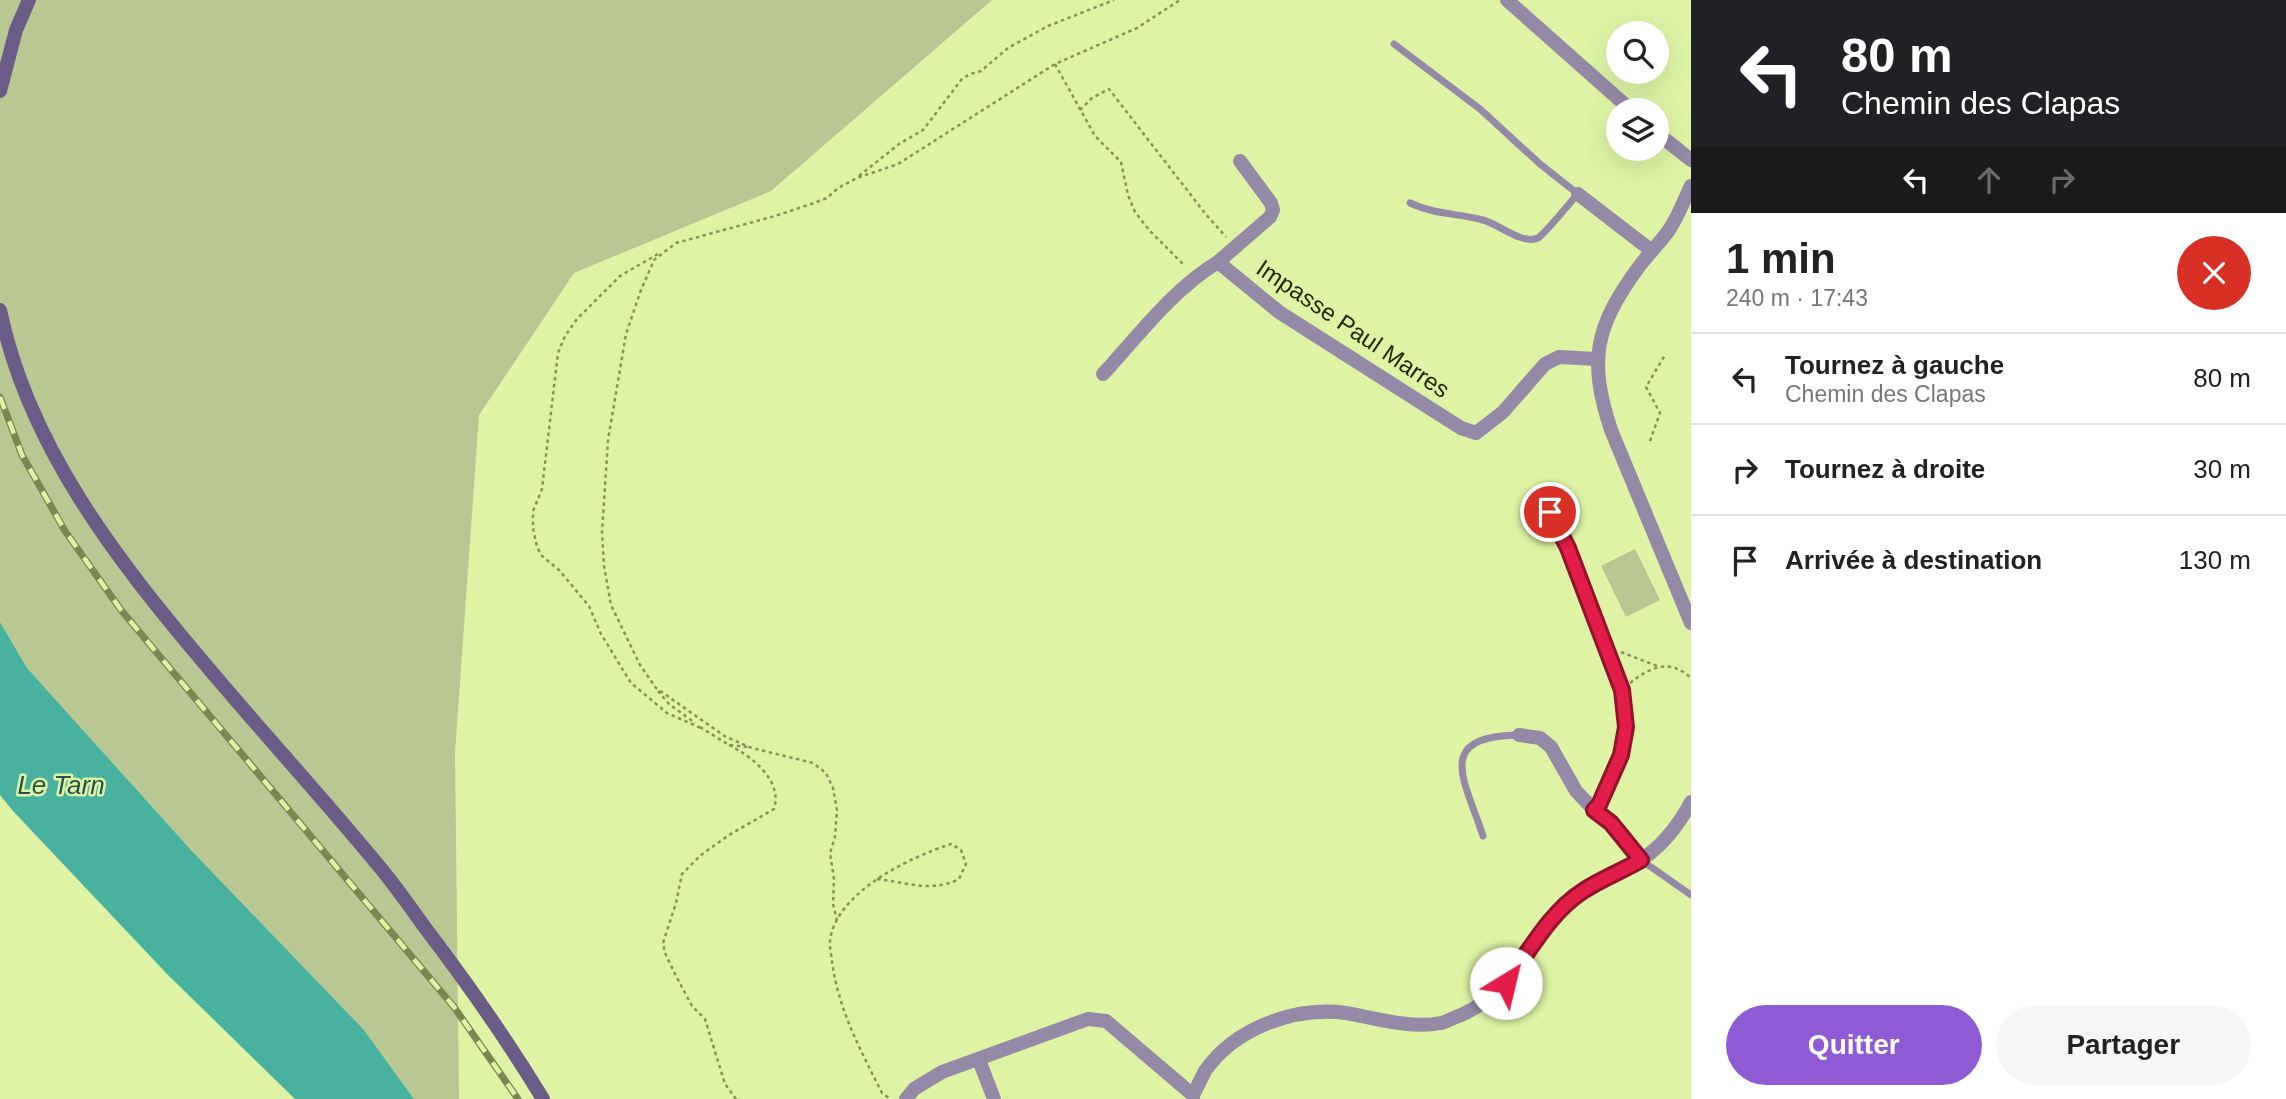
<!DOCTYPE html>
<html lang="fr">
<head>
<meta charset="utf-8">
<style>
	:root { --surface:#fff; --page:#f6f6f6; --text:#222; --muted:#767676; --line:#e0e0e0; --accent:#8f5bd4 }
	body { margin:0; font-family:Arial,sans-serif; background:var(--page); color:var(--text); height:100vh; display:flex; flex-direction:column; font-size:26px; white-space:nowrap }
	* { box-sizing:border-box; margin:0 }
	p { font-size:23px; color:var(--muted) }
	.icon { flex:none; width:38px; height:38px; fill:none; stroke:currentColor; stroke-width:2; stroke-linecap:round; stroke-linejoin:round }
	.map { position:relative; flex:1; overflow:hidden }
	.side { display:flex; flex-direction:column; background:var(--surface); width:595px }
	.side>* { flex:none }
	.hud { background:#202124; color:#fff; overflow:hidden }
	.controls { position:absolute; left:1606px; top:21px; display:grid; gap:14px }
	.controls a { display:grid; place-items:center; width:63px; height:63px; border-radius:50%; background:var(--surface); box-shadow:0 7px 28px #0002; font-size:35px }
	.pin { position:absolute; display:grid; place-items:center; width:60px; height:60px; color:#fff; margin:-30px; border:4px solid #fff; border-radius:50%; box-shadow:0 2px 7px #0007 }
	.me { position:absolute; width:77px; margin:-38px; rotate:36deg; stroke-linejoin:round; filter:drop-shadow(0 0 5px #0008) }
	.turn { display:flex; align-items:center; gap:24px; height:147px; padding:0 35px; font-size:32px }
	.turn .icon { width:91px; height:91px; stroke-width:2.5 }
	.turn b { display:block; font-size:49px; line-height:60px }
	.lanes { display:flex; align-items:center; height:66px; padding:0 35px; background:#0003; justify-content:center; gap:35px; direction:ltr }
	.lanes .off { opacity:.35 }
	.round { display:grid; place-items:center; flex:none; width:74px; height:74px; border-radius:37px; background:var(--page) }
	.summary { display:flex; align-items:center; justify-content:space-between; height:119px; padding:0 35px }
	h1 { font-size:42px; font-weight:600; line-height:52px }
	.button { display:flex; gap:14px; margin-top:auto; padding:14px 35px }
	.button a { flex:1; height:80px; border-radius:42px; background:var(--accent); color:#fff; font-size:28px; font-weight:600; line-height:80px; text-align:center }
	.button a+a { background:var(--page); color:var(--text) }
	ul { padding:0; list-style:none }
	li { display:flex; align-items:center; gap:21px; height:91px; padding:0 35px; border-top:2px solid var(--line) }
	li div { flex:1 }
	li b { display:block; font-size:26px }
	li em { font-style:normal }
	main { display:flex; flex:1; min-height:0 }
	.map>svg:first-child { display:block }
</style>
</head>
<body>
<main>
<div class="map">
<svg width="1691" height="1099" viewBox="0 0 1691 1099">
	<rect width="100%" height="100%" fill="#def4a4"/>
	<!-- green -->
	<g fill="#b9c792">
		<polygon points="0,0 992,0 771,191 574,273 479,415 455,753 459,1099 414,1099 364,1030 191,850 27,668 0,622"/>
		<polygon points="1635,549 1660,600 1626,617 1601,566"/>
	</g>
	<!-- water -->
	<polygon fill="#48b1a0" points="0,622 27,668 191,850 364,1030 414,1099 295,1099 168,975 13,811 0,795"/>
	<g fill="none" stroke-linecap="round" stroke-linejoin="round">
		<!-- path -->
		<g stroke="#849359" stroke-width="2.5" stroke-dasharray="3.5 3.5" stroke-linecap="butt">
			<polyline points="1055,64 1095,136 1121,162 1128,195 1135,212 1150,231 1185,266"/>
			<polyline points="1080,110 1092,98 1109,89 1204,212 1226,237"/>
			<polyline points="859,176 899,144 923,130 962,79 970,74 981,71 1008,48 1048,26 1114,0"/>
			<polyline points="658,254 620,276 577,319 565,336 558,353 542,489 533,511 533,528 537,547 542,556 559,570 589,606 601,634 631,683 667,713 701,728"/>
			<polyline points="1650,441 1660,413 1646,387 1665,355"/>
			<polyline points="1621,652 1657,666"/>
			<path d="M1630 683C1651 667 1669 658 1691 678"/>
			<polyline points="658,691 669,704 695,723"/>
			<polyline points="700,727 729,745 748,747"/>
			<path d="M729 745C751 756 783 780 774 809L729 835 701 855 682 874 676 903 663 943 665 953 675 974 692 1006 705 1019 725 1084 736 1099"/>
			<path d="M877 879C905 882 932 893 959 879L966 864 961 850 951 844C910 857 835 893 830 941 829 947 832 956 832 962 839 1011 860 1049 882 1093L890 1099"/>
			<polyline points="837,921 833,904 834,879 830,853 835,837 837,810 833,788 826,773 813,763 752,748 726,737 656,688 640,665 611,605 604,566 602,532 608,440 626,334 641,290 654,260 676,243 775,216 814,203 827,198 838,188 857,178 898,164 1055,64 1137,28 1180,0"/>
		</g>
		<!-- lane -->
		<g stroke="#9489a7" stroke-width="7">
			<path d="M1394 44 1480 109 1540 164 1578 194C1570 202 1545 234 1538 238 1522 245 1499 224 1483 220 1457 213 1436 215 1410 203"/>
			<polyline points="1550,511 1568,548 1622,689 1626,727 1621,755 1599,805 1594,810"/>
			<path d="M1483 836C1465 780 1433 736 1519 735"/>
			<polyline points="1641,860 1691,895"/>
		</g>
		<!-- street -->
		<g stroke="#9489a7" stroke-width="14">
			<polyline points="1507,0 1631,110"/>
			<polyline points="1657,133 1691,160"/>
			<path d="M1691 186C1684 200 1678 217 1669 230 1660 243 1648 254 1638 268 1595 327 1588 360 1611 430L1691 623"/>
			<polyline points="1578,194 1652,251"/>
			<polyline points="1218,262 1270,217 1273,210 1271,203 1240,161"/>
			<path d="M1103 374C1139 335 1172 290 1218 262L1279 312 1461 428 1476 433 1503 412 1545 364 1559 357 1597 359"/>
			<polyline points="1519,735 1540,738 1551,747 1576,791 1594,810 1611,823 1641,860"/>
			<polyline points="979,1060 994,1099"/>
			<polyline points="906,1099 914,1089 942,1072 1088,1019 1106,1021 1193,1095"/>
			<path d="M1193 1099V1095C1197 1087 1201 1079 1205 1071 1235 1028 1295 1006 1346 1013 1376 1018 1410 1029 1441 1023 1447 1022 1454 1017 1461 1015 1514 992 1526 941 1565 904 1586 885 1614 876 1639 861 1662 847 1678 826 1691 802"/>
		</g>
		<!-- secondary -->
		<g stroke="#6b5c87" stroke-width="14">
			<polyline points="0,91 16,30 29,0"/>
			<path d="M0 310C28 446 117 560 205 664 262 732 322 797 378 865 395 885 410 907 426 929 468 984 507 1040 543 1099"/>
		</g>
		<defs>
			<polyline id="rail" points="0,397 22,455 65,531 121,610 454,1007 518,1099"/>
		</defs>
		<!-- rail casing -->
		<use href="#rail" stroke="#798750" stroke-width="7"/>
		<!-- rail -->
		<use href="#rail" stroke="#def4a4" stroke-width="4.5" stroke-dasharray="13" stroke-linecap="butt"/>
	</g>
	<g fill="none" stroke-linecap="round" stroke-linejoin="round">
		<defs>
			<path id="route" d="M1506 983C1529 952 1549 913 1583 891 1601 879 1622 871 1641 860L1611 823 1594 810 1599 805 1621 755 1626 727 1622 690 1568 548 1550 512"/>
		</defs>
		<!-- route casing -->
		<use href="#route" stroke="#92132f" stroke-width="18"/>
		<!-- route -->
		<use href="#route" stroke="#e11d48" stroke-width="12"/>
	</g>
	<g text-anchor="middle" stroke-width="5" stroke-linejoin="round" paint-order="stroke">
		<!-- street labels -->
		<g font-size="24" fill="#232a09" stroke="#def4a4">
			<text transform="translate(1353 329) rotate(34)" y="8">Impasse Paul Marres</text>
		</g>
		<!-- water labels -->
		<g font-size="26" font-style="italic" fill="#26544c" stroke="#def4a4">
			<text x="61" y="794">Le Tarn</text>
		</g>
	</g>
</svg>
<div class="controls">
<a><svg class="icon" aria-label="search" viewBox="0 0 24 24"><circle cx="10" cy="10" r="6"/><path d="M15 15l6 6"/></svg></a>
<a><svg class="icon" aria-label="layers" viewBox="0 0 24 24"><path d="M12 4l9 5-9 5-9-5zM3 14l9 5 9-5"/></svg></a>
</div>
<div class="pin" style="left:1550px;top:512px;background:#d93025"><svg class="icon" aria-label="arrive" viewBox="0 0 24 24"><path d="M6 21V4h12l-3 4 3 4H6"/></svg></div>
<svg class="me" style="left:1506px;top:983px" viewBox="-20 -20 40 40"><circle r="19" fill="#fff"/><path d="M0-13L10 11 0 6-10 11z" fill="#e11d48"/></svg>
</div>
<section class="side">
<div class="hud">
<div class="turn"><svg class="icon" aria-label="left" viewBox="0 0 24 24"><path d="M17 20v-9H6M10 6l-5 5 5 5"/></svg><div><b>80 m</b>Chemin des Clapas</div></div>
<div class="lanes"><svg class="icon" aria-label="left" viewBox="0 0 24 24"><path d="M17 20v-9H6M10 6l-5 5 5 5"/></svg><svg class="icon off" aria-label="ahead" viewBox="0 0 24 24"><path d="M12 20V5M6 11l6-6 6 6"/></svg><svg class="icon off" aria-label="right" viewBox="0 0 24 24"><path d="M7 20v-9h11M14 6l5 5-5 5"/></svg></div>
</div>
<div class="summary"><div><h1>1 min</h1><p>240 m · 17:43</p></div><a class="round" style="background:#d93025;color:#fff"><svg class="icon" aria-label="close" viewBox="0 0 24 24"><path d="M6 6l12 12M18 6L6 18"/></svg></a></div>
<ul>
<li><svg class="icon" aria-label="left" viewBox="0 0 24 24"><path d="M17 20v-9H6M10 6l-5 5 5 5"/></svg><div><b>Tournez à gauche</b><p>Chemin des Clapas</p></div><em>80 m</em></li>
<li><svg class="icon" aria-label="right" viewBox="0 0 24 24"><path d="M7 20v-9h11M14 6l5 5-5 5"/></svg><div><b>Tournez à droite</b></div><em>30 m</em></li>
<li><svg class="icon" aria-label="arrive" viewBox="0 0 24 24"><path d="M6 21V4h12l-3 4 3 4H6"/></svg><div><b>Arrivée à destination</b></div><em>130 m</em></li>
</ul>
<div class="button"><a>Quitter</a><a>Partager</a></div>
</section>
</main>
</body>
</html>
